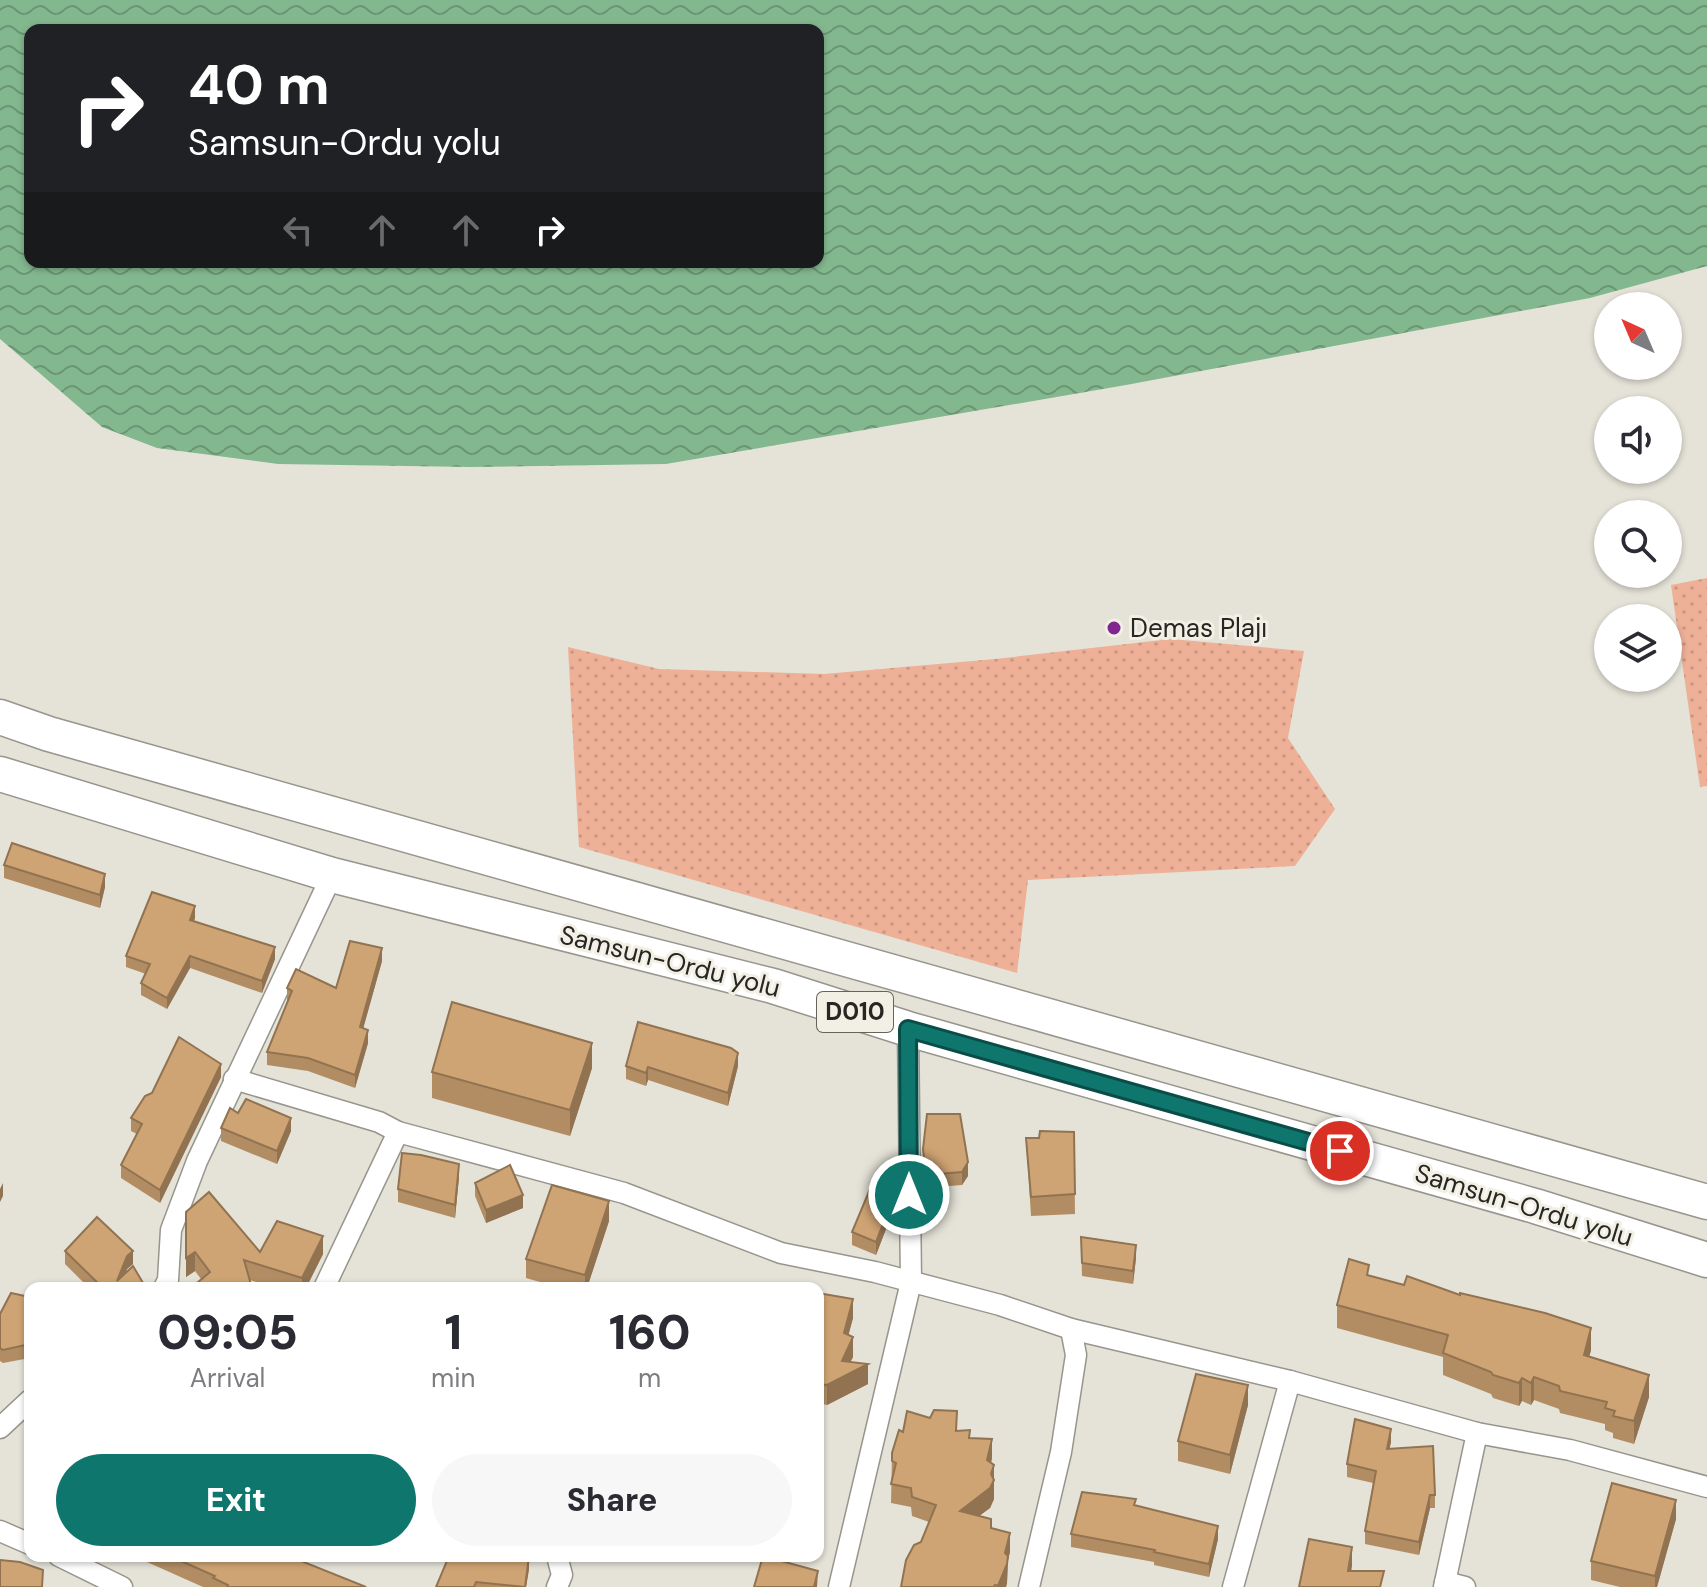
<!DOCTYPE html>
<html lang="en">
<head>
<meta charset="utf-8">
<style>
	:root { --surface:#fff; --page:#f7f7f7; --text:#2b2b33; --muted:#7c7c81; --accent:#0f766e }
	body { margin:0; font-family:"DM Sans",sans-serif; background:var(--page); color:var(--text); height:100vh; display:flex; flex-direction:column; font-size:30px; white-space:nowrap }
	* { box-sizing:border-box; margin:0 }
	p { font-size:26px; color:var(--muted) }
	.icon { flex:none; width:44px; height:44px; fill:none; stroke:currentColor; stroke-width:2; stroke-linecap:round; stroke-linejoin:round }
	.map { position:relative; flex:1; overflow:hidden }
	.details { position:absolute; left:24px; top:1282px; width:800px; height:280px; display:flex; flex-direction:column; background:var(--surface); border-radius:16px; box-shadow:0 2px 6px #0004 }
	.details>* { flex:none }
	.guide { position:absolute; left:24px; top:24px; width:800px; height:244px; border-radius:16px; box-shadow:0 2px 6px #0004; background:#202124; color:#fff; overflow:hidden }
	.needle { width:52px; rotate:316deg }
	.tools { position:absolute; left:1594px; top:292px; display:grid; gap:16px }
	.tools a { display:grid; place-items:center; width:88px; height:88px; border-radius:50%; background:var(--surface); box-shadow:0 2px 6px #0004; font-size:40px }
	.pin { position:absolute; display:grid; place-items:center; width:68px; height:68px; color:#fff; margin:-34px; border:4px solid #fff; border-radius:50%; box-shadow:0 2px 8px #0007 }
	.me { position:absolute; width:88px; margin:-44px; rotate:0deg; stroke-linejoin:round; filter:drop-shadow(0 0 6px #0008) }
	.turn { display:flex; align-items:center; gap:28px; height:168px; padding:0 32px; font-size:36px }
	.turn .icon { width:104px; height:104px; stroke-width:2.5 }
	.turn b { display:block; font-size:56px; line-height:68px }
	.lanes { display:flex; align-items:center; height:76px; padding:0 32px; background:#0003; justify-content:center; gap:40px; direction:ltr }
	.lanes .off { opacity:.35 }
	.eta { display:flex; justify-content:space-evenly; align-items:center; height:136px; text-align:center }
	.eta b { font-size:48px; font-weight:800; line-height:56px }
	.primary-button { display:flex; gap:16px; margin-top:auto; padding:16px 32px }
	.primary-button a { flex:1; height:92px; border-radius:48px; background:var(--accent); color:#fff; font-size:32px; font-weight:800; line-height:92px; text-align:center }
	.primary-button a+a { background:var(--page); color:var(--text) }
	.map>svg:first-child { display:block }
</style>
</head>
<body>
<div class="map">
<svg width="1707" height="1587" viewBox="0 0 1707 1587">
	<defs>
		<pattern id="grass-dots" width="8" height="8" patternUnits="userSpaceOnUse" patternTransform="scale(2)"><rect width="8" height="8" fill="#eeb097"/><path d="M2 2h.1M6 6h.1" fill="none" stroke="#cc9782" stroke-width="1.8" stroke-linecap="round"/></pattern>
		<pattern id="water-waves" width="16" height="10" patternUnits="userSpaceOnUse" patternTransform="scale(2)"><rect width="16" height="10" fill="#83b88f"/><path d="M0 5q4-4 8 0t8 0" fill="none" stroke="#6b9574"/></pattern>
	</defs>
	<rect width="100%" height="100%" fill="#e5e3d8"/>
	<!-- grass -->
	<g fill="url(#grass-dots)">
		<polygon points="1707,578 1707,786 1700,787 1671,585"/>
		<polygon points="1171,639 1304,651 1288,738 1335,809 1295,866 1028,880 1017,973 579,847 568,647 659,669 824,674 995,659"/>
	</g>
	<!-- water -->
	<path fill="url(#water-waves)" fill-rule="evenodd" d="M0 0H1707V266L1590 298 1126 385 666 464 471 467 278 464 157 448 102 427 0 339ZM30 30H818V262H30Z"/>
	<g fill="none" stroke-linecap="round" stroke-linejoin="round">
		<defs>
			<g id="minor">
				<polyline points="234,1079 379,1122 398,1132 624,1193 781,1253 875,1272 1000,1305 1071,1329 1290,1381 1477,1433 1570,1450 1707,1487"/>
				<polyline points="164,1288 168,1280 171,1230 197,1161 332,875"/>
				<polyline points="324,1288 398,1132"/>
				<polyline points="0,1428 30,1400"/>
				<polyline points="0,1531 30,1544"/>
				<polyline points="59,1556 122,1587"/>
				<polyline points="557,1556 562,1575 557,1587"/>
				<polyline points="1445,1582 1465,1587"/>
				<polyline points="839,1587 911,1282 908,1029"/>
				<polyline points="1029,1587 1061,1452 1076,1355 1071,1329"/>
				<polyline points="1233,1587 1290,1381"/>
				<polyline points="1444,1587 1477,1433"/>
			</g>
			<g id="trunk">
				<polyline points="0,717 49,734 1707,1202"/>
				<polyline points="0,774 332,875 773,986 908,1029 1535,1206 1707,1260"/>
			</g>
		</defs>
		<!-- minor casing -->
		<use href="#minor" stroke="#97958c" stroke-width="23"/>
		<!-- trunk casing -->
		<use href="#trunk" stroke="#97958c" stroke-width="37"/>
		<!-- minor -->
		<use href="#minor" stroke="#fff" stroke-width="20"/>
		<!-- trunk -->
		<use href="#trunk" stroke="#fff" stroke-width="34"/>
	</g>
	<!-- wall -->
	<g fill="#b28d64">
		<polygon points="4,865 105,887 100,908 4,878"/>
		<polygon points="195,918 194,921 275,959 262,993 190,968 167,1009 141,995 141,983 146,974 126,967 126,956"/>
		<polygon points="382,961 363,1028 368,1043 355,1088 308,1071 267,1065 267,1052 288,1002 287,1002 287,988 336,988"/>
		<polygon points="626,1066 738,1066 728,1106 648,1080 646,1086 626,1079"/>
		<polygon points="592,1068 570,1136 432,1098 432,1072"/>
		<polygon points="221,1077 160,1203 121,1178 121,1165 137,1134 131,1131 131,1118"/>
		<polygon points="238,1113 291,1131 277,1164 221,1141 221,1128"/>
		<polygon points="1074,1132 1075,1214 1031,1216 1026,1138 1039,1138"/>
		<polygon points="923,1149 968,1176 962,1185 926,1188 923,1162"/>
		<polygon points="459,1177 455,1218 398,1202 398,1189"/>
		<polygon points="475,1183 523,1208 486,1223 475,1196"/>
		<polygon points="897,1200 897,1231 886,1229 876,1255 852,1245 852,1232"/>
		<polygon points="186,1212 260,1252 323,1254 306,1288 274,1288 250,1280 201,1279 195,1271 186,1277"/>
		<polygon points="609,1221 587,1288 561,1288 526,1278 526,1259"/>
		<polygon points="1081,1237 1136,1258 1133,1284 1082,1276"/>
		<polygon points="65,1251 133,1264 127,1269 126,1273 146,1288 89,1288 65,1264"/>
		<polygon points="1369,1276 1591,1350 1589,1356 1649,1397 1634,1444 1613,1438 1613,1433 1605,1430 1605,1424 1560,1413 1559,1409 1534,1400 1531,1405 1522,1401 1519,1406 1493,1398 1491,1394 1443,1375 1443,1357 1337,1328 1337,1305"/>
		<polygon points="818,1293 853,1318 848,1335 853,1357 850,1362 868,1384 827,1405 818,1403"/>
		<polygon points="30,1297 30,1358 3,1363 0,1361 0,1314"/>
		<polygon points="1248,1405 1230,1474 1178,1461 1178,1441"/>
		<polygon points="957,1431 970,1438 992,1458 991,1463 994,1465 994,1499 990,1508 979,1516 1010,1552 1008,1560 1007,1583 1006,1587 901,1587 929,1522 912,1516 911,1507 891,1503 892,1453 903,1432"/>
		<polygon points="1391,1442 1389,1449 1435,1495 1435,1508 1430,1508 1419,1555 1365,1544 1365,1531 1373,1483 1347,1477 1347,1464"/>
		<polygon points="1136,1505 1218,1539 1209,1577 1154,1565 1154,1562 1071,1547 1071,1534"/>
		<polygon points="1676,1519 1657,1587 1620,1587 1591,1580 1591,1561"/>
		<polygon points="138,1556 296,1556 298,1559 366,1587 203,1587 138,1558"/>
		<polygon points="529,1569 526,1587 436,1587"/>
	</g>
	<!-- shaded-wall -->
	<g fill="#917351">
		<polygon points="105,874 105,887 100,908 100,895"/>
		<polygon points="195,906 195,918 190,932 190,920"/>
		<polygon points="275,947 275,959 262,993 262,981"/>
		<polygon points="382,948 382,961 360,1040 360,1027"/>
		<polygon points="190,956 190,968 167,1009 167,998"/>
		<polygon points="368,1030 368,1043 355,1088 355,1075"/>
		<polygon points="592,1043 592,1068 570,1136 570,1110"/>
		<polygon points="738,1053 738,1066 728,1106 728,1093"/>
		<polygon points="221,1064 221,1077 160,1203 160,1190"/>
		<polygon points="648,1067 648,1080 646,1086 646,1073"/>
		<polygon points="291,1118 291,1131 277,1164 277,1151"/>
		<polygon points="968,1162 968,1176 962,1185 962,1172"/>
		<polygon points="459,1164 459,1177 455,1218 455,1205"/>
		<polygon points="3,1183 3,1196 0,1202 0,1189"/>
		<polygon points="523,1195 523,1208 486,1223 486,1210"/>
		<polygon points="609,1201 609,1221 587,1288 585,1288 585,1275"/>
		<polygon points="886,1216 886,1229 876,1255 876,1242"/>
		<polygon points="323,1236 323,1254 306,1288 302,1288 302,1278"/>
		<polygon points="1136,1245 1136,1258 1133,1284 1133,1271"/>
		<polygon points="133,1251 133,1264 127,1269 120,1288 117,1281 127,1256"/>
		<polygon points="195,1252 195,1271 186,1277 186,1258"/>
		<polygon points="853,1299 853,1318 844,1352 844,1333"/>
		<polygon points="1591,1328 1591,1350 1584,1377 1584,1355"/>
		<polygon points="853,1337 853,1357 843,1377 868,1364 868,1384 827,1405 827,1385 842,1361"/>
		<polygon points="1649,1375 1649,1397 1634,1444 1634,1421"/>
		<polygon points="1534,1377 1534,1400 1531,1405 1531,1383"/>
		<polygon points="1522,1378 1522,1401 1519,1406 1519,1383"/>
		<polygon points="1248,1385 1248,1405 1230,1474 1230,1455"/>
		<polygon points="1391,1429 1391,1442 1387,1462 1387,1449"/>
		<polygon points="992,1439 992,1458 987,1480 987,1460"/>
		<polygon points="994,1465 994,1499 990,1508 960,1530 960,1511 991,1474"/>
		<polygon points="1430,1495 1430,1508 1419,1555 1419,1542"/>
		<polygon points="1676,1500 1676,1519 1657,1587 1655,1587 1655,1576"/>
		<polygon points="1218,1526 1218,1539 1209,1577 1209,1564"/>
		<polygon points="1010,1533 1010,1552 1008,1560 1007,1583 1006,1587 998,1587 1005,1570 1005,1553"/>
		<polygon points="1352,1547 1352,1566 1349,1587 1348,1571"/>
		<polygon points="529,1556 529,1569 526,1587 525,1587"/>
		<polygon points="818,1571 817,1587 814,1587"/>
	</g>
	<!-- building -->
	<g fill="#cfa474" stroke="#917351" stroke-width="2">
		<polygon points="12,843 105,874 100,895 4,865"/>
		<polygon points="152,892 195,906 190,920 275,947 262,981 190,956 167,998 141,983 150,964 126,956"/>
		<polygon points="350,941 382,948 360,1027 368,1030 355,1075 308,1058 267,1052 292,991 287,988 296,969 336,988"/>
		<polygon points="452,1002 592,1043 570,1110 432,1072"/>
		<polygon points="638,1022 731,1048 738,1053 728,1093 648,1067 646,1073 626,1066"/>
		<polygon points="179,1037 221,1064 160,1190 121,1165 142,1124 131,1118 145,1096 152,1093"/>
		<polygon points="246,1099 291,1118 277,1151 221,1128 230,1108 238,1113"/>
		<polygon points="927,1114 960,1114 968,1162 962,1172 926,1175 923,1149"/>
		<polygon points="1040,1131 1074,1132 1075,1194 1031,1197 1026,1138 1039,1138"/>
		<polygon points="402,1153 421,1155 459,1164 455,1205 398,1189"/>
		<polygon points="510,1165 523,1195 486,1210 475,1183"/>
		<polygon points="552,1185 609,1201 585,1275 526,1259"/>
		<polygon points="870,1189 897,1200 897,1218 886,1216 876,1242 852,1232"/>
		<polygon points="209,1192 260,1252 277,1221 323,1236 302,1278 244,1260 252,1288 191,1288 210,1272 195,1252 186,1258 186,1212"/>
		<polygon points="97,1217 133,1251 127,1256 117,1281 133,1266 146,1288 103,1288 65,1251"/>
		<polygon points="1081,1237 1136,1245 1133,1271 1082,1263"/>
		<polygon points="1349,1259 1369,1265 1367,1275 1404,1285 1407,1276 1460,1295 1460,1293 1545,1313 1591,1328 1584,1355 1649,1375 1634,1421 1613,1416 1615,1411 1605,1408 1607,1402 1560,1391 1559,1386 1534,1377 1531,1383 1522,1378 1519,1383 1493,1375 1491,1372 1443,1353 1448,1335 1337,1305"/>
		<polygon points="11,1293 30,1297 30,1344 3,1350 0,1348 0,1314"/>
		<polygon points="818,1293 853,1299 844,1333 853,1337 842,1361 868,1364 827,1385 818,1384"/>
		<polygon points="1196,1374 1248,1385 1230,1455 1178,1441"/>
		<polygon points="934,1410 957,1411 956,1431 970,1430 969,1438 992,1439 987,1460 994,1465 991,1474 994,1480 990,1488 960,1511 991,1519 991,1528 1010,1533 1005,1553 1008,1556 1007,1564 998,1586 995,1585 994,1587 901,1587 906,1560 914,1545 921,1542 936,1505 912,1497 911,1488 891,1484 896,1463 892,1461 892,1453 899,1430 903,1432 907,1411 930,1418"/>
		<polygon points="1355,1419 1391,1429 1387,1449 1433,1446 1435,1495 1430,1495 1419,1542 1365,1531 1376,1471 1347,1464"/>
		<polygon points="1612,1483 1676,1500 1655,1576 1591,1561"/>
		<polygon points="1082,1492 1136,1499 1134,1505 1218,1526 1209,1564 1154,1552 1155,1550 1071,1534"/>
		<polygon points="1309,1539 1352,1547 1348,1571 1384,1571 1380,1587 1299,1587"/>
		<polygon points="170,1556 296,1556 298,1557 296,1559 366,1587 227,1587 228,1585 213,1578 215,1576"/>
		<polygon points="449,1556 529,1556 525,1587 476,1582 474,1587 436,1587"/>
		<polygon points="763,1556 818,1571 814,1587 754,1587"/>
		<polygon points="0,1560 20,1562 43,1570 42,1587 0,1587"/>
	</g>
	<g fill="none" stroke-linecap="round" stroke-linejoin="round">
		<defs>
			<polyline id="route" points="909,1195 908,1029 1340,1151"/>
		</defs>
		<!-- route casing -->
		<use href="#route" stroke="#0a4d48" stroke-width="20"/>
		<!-- route -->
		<use href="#route" stroke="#0f766e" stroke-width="14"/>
	</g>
	<!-- markers -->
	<circle fill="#822591" stroke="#f2f0e5" stroke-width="3" cx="1114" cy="628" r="8"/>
	<g text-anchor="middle" stroke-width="6" stroke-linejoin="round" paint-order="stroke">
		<!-- shield labels -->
		<rect fill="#f2f0e5" stroke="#64635c" stroke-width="2" x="817" y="992" width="76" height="40" rx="6"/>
		<g font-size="24" font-weight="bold" fill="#272622">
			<text x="855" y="1020">D010</text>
		</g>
		<!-- poi labels -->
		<g font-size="26" fill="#272622" stroke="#f2f0e5" text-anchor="start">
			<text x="1130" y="637">Demas Plajı</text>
		</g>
		<!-- street labels -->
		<g font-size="26" fill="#272622" stroke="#f2f0e5">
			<text transform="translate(670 961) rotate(14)" y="9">Samsun-Ordu yolu</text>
			<text transform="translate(1524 1205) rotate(17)" y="9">Samsun-Ordu yolu</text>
		</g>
	</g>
</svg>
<div class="tools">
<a><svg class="needle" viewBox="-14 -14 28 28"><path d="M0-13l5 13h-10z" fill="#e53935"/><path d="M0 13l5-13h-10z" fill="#7c7c81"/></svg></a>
<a><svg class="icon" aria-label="sound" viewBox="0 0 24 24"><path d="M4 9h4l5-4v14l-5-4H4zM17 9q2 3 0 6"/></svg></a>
<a><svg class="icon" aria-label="search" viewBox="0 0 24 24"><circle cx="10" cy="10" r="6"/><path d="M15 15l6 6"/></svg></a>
<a><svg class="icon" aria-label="layers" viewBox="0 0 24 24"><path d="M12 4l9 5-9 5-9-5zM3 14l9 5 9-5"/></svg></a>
</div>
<div class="pin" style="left:1340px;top:1151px;background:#d93025"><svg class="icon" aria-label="arrive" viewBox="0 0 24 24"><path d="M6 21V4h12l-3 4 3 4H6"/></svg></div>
<svg class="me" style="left:909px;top:1195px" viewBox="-20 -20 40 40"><circle r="17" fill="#0f766e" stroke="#fff" stroke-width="3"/><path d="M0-11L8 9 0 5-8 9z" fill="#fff"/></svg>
<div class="guide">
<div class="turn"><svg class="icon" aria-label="right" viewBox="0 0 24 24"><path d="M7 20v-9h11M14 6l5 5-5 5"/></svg><div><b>40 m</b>Samsun-Ordu yolu</div></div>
<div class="lanes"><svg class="icon off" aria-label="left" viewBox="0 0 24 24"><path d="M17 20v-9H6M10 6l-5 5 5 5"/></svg><svg class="icon off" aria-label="ahead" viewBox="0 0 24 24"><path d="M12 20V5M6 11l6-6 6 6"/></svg><svg class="icon off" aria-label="ahead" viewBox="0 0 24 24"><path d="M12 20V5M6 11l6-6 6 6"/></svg><svg class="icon" aria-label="right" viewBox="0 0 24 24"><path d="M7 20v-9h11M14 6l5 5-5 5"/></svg></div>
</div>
<section class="details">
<div class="eta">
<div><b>09:05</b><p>Arrival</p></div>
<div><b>1</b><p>min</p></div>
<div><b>160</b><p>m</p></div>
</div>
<div class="primary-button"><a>Exit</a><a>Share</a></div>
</section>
</div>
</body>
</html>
